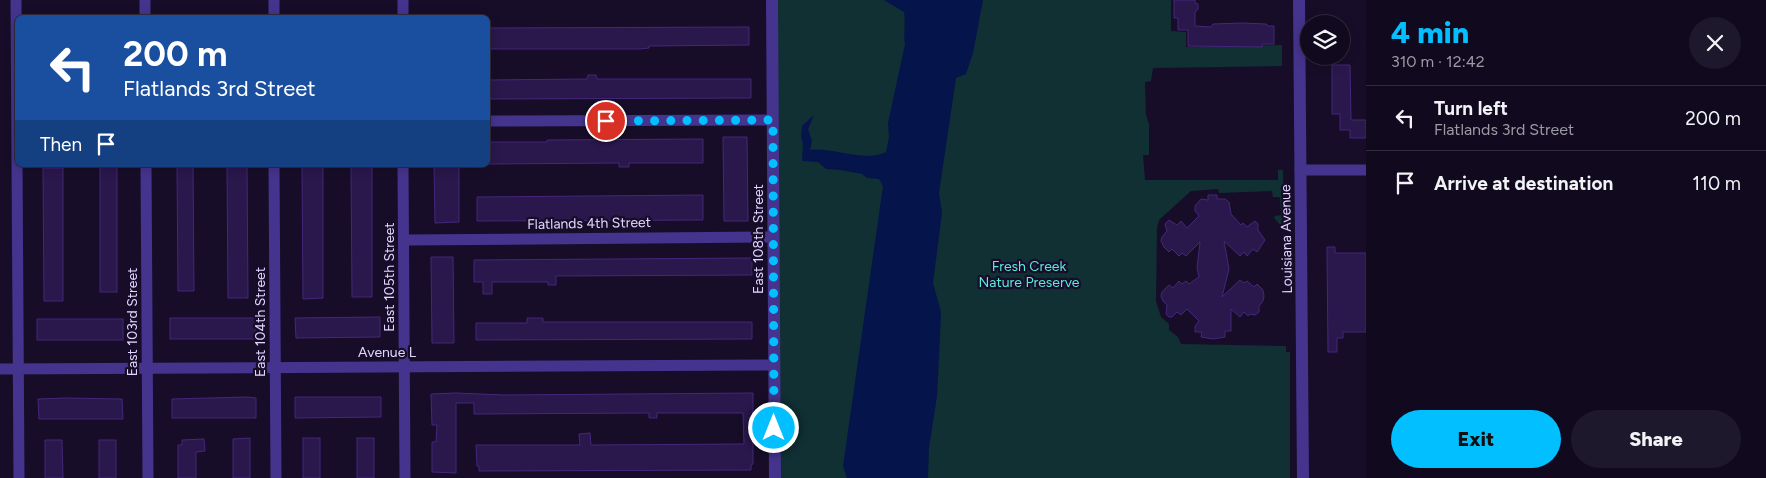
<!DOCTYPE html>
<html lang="en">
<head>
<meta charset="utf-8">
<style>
	:root { --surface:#110a1f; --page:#1e182c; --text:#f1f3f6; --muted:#9c9aa4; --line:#302b3d; --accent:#02bfff }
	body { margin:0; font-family:Figtree,sans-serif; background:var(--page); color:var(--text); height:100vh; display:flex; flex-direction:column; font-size:19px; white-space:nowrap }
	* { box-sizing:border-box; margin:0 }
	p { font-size:16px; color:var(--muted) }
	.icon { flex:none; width:28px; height:28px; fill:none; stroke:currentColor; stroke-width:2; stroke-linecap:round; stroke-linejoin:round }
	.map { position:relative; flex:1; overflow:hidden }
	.sheet { display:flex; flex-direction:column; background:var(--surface); width:400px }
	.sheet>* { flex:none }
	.top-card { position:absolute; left:15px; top:15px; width:475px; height:152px; border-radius:8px; box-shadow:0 2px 12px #0003,0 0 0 1px var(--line); background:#1a4fa0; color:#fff; overflow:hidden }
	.fabs { position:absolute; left:1300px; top:15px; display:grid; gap:10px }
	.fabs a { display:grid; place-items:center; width:50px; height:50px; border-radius:50%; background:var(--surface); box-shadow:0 2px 12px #0003,0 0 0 1px var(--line); font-size:25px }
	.pin { position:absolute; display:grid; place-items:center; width:42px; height:42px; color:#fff; margin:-21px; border:2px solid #fff; border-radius:50%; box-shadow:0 1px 5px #0007 }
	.me { position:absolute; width:55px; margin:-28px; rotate:0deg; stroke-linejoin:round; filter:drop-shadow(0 0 4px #0008) }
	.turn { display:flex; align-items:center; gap:18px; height:105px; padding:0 25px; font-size:22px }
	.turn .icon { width:65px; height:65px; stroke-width:2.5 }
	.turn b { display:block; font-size:35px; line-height:42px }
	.then { display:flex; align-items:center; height:48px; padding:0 25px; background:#0003; gap:10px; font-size:19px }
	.round { display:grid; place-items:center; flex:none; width:52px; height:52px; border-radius:26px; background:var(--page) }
	.head { display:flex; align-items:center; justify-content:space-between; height:85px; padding:0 25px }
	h1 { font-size:30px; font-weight:800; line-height:38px; color:var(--accent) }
	.cta { display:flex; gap:10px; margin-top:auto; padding:10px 25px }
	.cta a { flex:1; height:58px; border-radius:30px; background:var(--accent); color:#111; font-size:20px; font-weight:800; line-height:58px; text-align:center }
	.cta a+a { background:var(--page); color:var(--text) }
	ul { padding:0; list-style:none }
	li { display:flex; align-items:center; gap:15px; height:65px; padding:0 25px; border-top:1px solid var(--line) }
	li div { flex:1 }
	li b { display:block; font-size:19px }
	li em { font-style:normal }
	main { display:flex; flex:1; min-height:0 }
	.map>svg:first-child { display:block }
</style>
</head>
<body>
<main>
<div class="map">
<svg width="1366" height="478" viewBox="0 0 1366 478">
	<rect width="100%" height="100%" fill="#170d29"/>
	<!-- green -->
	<g fill="#103034">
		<polygon points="773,0 900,0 920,15 860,478 777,478"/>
		<polygon points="977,0 1171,0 1171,31 1186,32 1186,47 1282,45 1282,66 1153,68 1151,81 1145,82 1146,115 1149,124 1149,155 1143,155 1145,180 1278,180 1278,170 1283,170 1284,228 1283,228 1274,218 1275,216 1281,215 1280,197 1273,197 1272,191 1219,193 1218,189 1191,191 1159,220 1157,228 1156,301 1161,317 1169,324 1169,330 1178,337 1181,344 1286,346 1286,352 1290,352 1290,478 923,478 926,281 950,73"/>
	</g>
	<!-- water -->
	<path fill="#05144b" d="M884 0H983L973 53 966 74 956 78 939 193 942 213 933 283 941 312 940 337 937 396 929 448 928 478H847L843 466 883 186 879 179 867 178 862 174 840 170 826 169 818 162 802 161 803 144 801 137 802 126 814 115 808 129 812 141 810 150C833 147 865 163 886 152L889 137 888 123 905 44C903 33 906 23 904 12Z"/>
	<!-- building -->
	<g fill="#2a174c" stroke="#45277b">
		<polygon points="1174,0 1195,0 1195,3 1198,4 1198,9 1195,12 1195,26 1211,27 1213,24 1242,23 1266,24 1268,26 1274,26 1274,44 1262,44 1262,47 1188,46 1188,30 1178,30 1178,18 1174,18"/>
		<polygon points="749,27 749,45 649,46 649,48 640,49 488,49 488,28"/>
		<polygon points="1332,65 1350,65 1351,120 1366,120 1366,138 1350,138 1350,130 1340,130 1340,114 1332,114"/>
		<polygon points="588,75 596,75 597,79 751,79 751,98 488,99 488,80 587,79"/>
		<polygon points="723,137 747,137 748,221 724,221"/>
		<polygon points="703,139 703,163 629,163 629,167 619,167 619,163 488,164 488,142 547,142 547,140"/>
		<rect x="100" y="165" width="17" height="127"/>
		<polygon points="177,165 193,165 194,291 178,291"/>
		<polygon points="227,165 247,165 248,298 228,298"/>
		<polygon points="302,165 323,165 323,298 303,299"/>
		<polygon points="351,165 372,165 372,297 352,297"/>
		<polygon points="434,165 459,165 459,222 435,223"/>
		<polygon points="43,168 63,168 63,301 44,301"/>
		<polygon points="703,195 703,220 477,221 477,197"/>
		<polygon points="1208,195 1217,195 1217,199 1225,199 1229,202 1231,214 1241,225 1243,223 1247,227 1255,221 1258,224 1258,230 1265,240 1257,252 1253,249 1247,256 1244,252 1240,256 1224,241 1229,269 1222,297 1240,280 1244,283 1247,281 1254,287 1257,284 1263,290 1264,296 1263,301 1259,306 1259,312 1255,315 1250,314 1248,316 1244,312 1240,317 1231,309 1231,331 1225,331 1225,337 1213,339 1201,337 1202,332 1195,332 1195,326 1199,321 1187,309 1181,315 1177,312 1172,317 1169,317 1166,314 1167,305 1163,301 1161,296 1162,292 1169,285 1173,288 1179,281 1182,284 1186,281 1189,284 1199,277 1197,268 1200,242 1186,256 1182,253 1179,256 1172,249 1169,252 1164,247 1161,241 1162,237 1167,231 1165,224 1169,220 1177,225 1181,221 1187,228 1199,216 1195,211 1195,206 1201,199 1208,200"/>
		<polygon points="1327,247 1335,247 1335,253 1366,253 1366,332 1343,332 1343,338 1337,338 1337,352 1328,352"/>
		<polygon points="431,257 453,257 454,343 432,343"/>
		<polygon points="752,258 752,275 556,276 556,285 548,285 548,282 492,282 492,294 483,294 483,282 474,282 474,260"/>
		<polygon points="380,317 380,337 296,338 295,318"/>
		<rect x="170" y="318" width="86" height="21"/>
		<polygon points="527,318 543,318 543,322 752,322 752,339 476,340 476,323 527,323"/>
		<rect x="37" y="319" width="86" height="21"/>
		<polygon points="456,393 504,395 753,393 753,421 756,420 756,431 753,431 753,464 751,465 751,470 479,471 479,466 477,466 476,445 580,445 579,434 590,433 591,445 744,444 743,413 657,413 657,418 649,418 649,413 474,414 474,403 456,403 456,473 432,472 432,442 436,442 437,425 432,425 431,394"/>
		<polygon points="247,397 256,398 256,418 172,418 172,399"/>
		<polygon points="295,397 381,397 381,417 295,418"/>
		<polygon points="66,398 122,399 123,419 39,419 38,399"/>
		<polygon points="250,438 250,478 233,478 233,439"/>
		<rect x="303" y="438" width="17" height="40"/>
		<rect x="357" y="438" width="17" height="40"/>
		<polygon points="204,439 205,451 196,452 196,478 178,478 178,445 182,445 182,440"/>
		<polygon points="45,440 62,440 63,478 45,478"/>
		<rect x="99" y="440" width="17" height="38"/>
	</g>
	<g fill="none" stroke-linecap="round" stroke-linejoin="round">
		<!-- minor -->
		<g stroke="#45348d" stroke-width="11">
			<polyline points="16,0 19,478"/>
			<polyline points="145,0 145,18"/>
			<polyline points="274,0 274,18"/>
			<polyline points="403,0 403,18"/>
			<polyline points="488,121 773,120"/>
			<polyline points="146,165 148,478"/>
			<polyline points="274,165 276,478"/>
			<polyline points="403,165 405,478"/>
			<polyline points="1300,170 1366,170"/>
			<polyline points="404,240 774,237"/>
			<polyline points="0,369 774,365"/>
		</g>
		<!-- tertiary -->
		<g stroke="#45348d" stroke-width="12">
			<polyline points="772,0 775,478"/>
			<polyline points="1299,0 1303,478"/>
		</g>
	</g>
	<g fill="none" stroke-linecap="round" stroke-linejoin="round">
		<!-- route -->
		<polyline stroke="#02bfff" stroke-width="9" stroke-dasharray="0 16.2" points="606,121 773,120 774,428"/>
	</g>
	<g text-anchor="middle" stroke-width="4.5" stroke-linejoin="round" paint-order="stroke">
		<!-- street labels -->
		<g font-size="14" fill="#e1d6ff" stroke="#170d29">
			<text transform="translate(589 223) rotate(-1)" y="5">Flatlands 4th Street</text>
			<text transform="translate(758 239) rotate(-90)" y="5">East 108th Street</text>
			<text transform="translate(1286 239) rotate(-91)" y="5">Louisiana Avenue</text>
			<text transform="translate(389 277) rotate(-90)" y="5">East 105th Street</text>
			<text transform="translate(132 322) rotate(-90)" y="5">East 103rd Street</text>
			<text transform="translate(260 322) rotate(-90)" y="5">East 104th Street</text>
			<text x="387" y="357">Avenue L</text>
		</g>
		<!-- park labels -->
		<g font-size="14" fill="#55ecdd" stroke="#170d29">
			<text x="1029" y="271">Fresh Creek<tspan x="1029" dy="16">Nature Preserve</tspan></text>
		</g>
	</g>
</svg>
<div class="fabs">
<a><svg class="icon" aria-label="layers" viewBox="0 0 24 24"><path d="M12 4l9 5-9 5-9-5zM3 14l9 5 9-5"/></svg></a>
</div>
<div class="pin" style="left:606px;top:121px;background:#d93025"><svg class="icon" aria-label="arrive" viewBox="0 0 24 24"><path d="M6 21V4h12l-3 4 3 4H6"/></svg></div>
<svg class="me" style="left:774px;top:428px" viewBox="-20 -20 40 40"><circle r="17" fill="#02bfff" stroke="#fff" stroke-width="3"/><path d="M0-11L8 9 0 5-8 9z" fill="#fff"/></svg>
<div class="top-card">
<div class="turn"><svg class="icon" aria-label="left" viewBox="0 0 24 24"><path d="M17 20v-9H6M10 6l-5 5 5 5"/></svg><div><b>200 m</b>Flatlands 3rd Street</div></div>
<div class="then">Then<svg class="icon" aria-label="arrive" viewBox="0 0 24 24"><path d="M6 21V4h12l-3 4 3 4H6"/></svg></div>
</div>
</div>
<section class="sheet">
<div class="head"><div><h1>4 min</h1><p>310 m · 12:42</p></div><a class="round"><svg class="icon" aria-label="close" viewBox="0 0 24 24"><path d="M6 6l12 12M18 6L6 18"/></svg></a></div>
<ul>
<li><svg class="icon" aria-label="left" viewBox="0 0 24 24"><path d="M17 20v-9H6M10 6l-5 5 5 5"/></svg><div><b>Turn left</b><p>Flatlands 3rd Street</p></div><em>200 m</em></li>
<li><svg class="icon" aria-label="arrive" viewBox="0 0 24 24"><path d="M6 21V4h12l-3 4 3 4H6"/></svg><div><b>Arrive at destination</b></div><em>110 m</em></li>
</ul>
<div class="cta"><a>Exit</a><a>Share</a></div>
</section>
</main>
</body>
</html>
